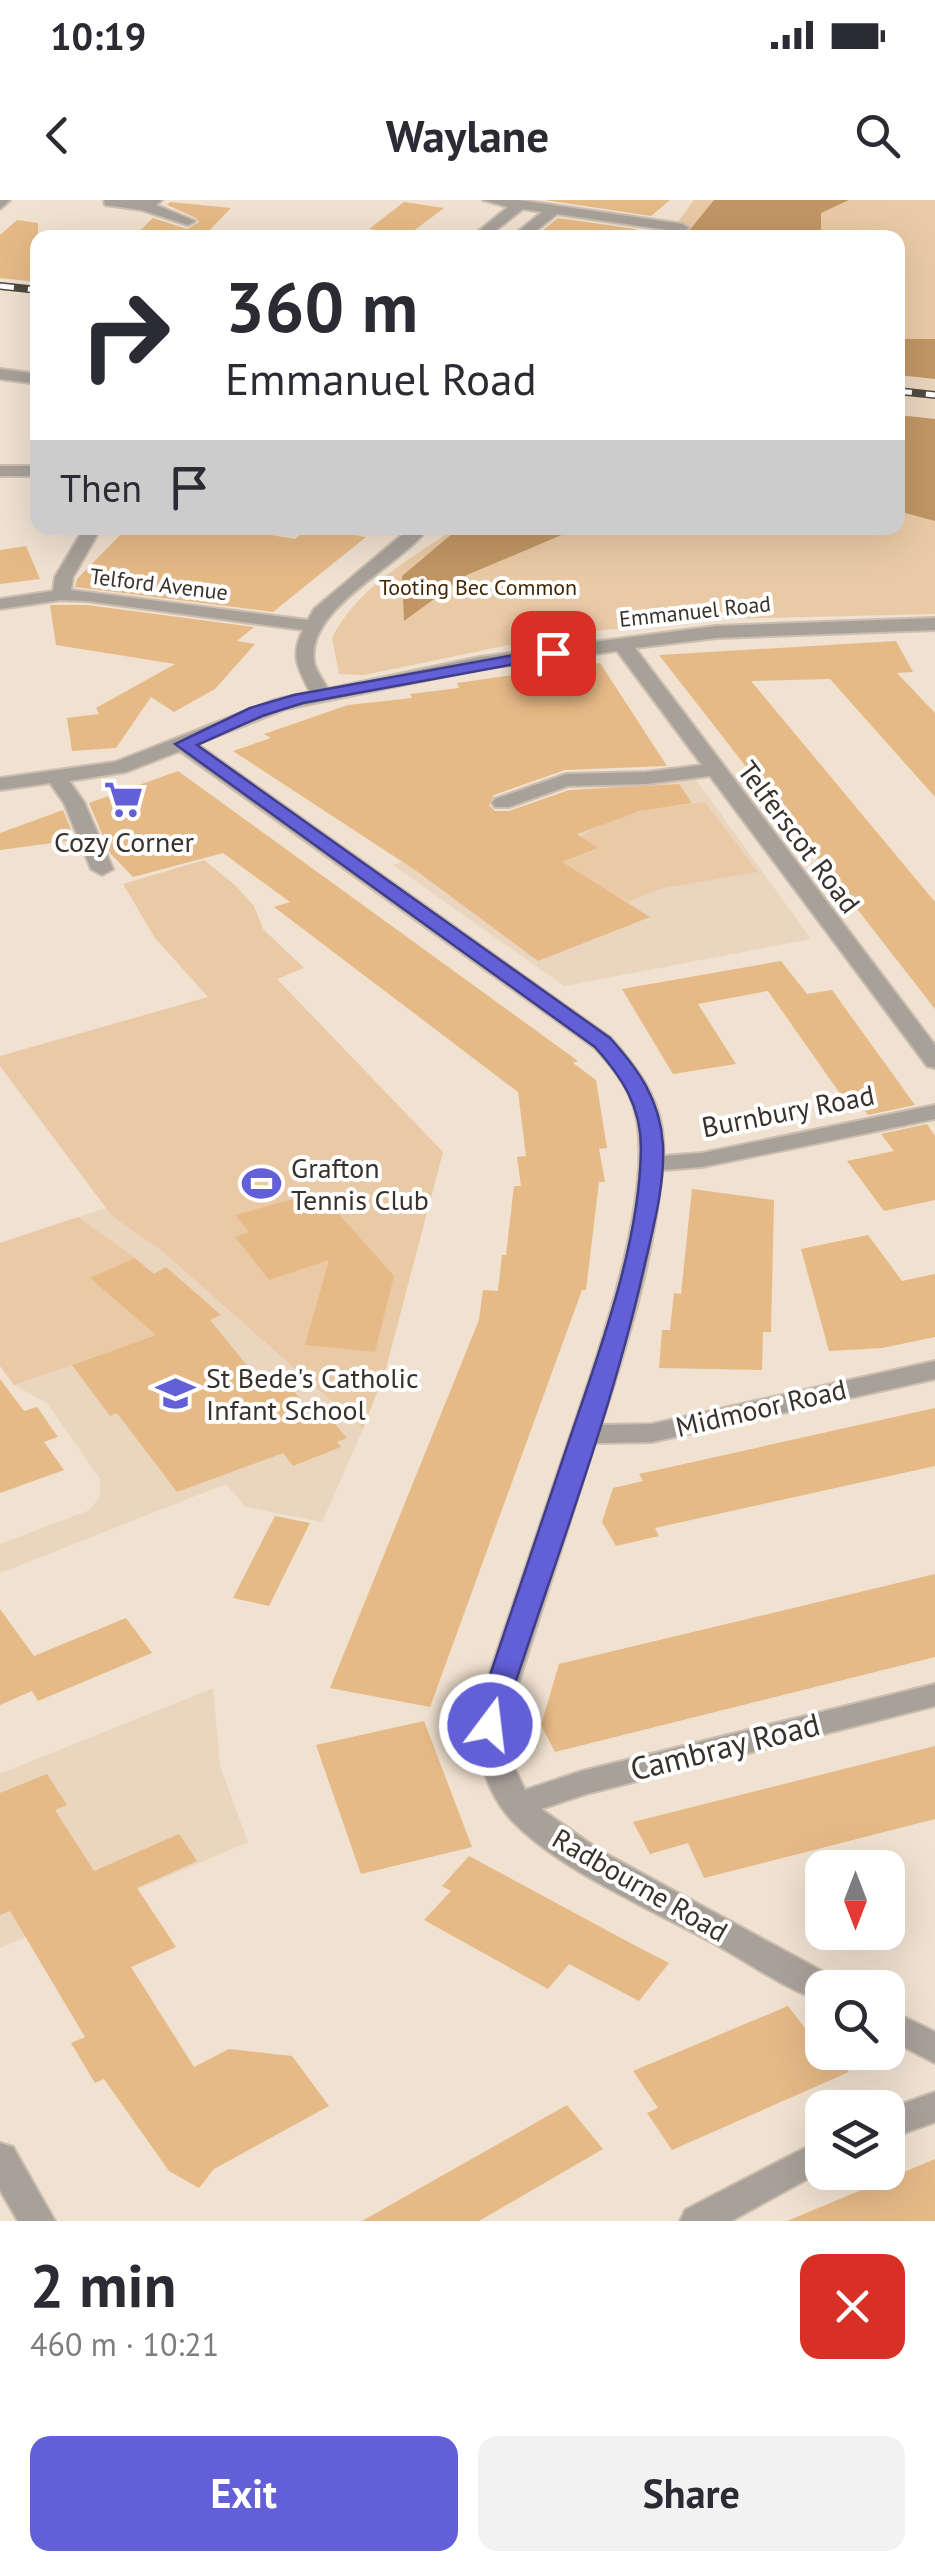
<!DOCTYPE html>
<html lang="en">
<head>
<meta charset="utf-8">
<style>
	:root { --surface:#fff; --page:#f2f2f3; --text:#2b2b33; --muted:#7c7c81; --accent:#625fd7 }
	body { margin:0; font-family:"PT Sans",sans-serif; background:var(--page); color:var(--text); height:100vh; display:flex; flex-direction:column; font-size:38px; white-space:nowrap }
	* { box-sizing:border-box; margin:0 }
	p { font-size:32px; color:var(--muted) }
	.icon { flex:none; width:55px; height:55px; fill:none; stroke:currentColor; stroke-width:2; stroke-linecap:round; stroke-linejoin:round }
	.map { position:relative; height:2021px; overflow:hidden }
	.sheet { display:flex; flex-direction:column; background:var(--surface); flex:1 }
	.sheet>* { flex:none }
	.top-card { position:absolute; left:30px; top:30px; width:875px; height:305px; border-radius:20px; box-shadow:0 10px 40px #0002; background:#fff; color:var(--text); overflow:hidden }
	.needle { width:65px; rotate:180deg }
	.controls { position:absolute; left:805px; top:1650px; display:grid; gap:20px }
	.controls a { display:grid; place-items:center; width:100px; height:100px; border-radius:20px; background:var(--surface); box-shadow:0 10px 40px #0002; font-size:50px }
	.pin { position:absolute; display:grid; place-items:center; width:85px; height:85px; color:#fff; margin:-42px; border-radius:20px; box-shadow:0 5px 15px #0006 }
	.me { position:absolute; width:110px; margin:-55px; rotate:15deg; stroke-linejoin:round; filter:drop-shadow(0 0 8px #0008) }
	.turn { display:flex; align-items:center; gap:35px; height:210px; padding:0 30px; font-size:45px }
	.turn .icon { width:130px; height:130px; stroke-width:2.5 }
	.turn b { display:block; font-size:70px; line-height:85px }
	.then { display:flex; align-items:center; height:95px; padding:0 30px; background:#0003; gap:20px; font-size:38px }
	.round { display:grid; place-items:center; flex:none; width:105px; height:105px; border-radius:20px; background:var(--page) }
	.head { display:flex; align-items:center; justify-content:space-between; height:170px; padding:0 30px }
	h1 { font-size:60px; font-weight:800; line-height:75px }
	.cta { display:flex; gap:20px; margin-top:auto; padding:20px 30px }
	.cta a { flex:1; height:115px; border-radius:20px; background:var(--accent); color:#fff; font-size:40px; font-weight:800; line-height:115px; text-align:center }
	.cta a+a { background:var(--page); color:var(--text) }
	.status { display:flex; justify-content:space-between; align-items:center; height:70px; padding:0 50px; background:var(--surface); direction:ltr }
	.status svg { height:28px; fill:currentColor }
	header { display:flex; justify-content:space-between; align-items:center; height:130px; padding:0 30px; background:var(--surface); font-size:45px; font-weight:800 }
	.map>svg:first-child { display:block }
</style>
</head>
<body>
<div class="status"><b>10:19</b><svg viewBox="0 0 49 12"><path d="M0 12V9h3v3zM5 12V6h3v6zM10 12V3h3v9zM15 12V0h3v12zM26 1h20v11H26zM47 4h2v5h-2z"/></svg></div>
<header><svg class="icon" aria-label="back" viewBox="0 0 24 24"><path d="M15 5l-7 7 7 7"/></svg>Waylane<svg class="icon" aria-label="search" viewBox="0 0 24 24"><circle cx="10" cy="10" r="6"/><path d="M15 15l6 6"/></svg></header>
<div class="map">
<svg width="935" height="2021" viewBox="0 0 935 2021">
	<rect width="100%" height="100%" fill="#f0e1d0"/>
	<!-- built -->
	<g fill="#ead5be">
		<polygon points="898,175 935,179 935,219 898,215"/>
		<polygon points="691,573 811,739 564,786 393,665 604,586"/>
		<polygon points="106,1008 162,1051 363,1229 322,1322 246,1307 226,1284 0,1373 0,1344 90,1310 100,1296 100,1279 47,1203 14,1185 0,1166 0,1043"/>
		<polygon points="213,1488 220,1566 248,1642 0,1748 0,1574"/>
	</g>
	<!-- green -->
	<g fill="#eacaa6">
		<polygon points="694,0 935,0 935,179 898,175 898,38 675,38 670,34 681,28 678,22"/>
		<path d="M898 215 935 219V414L721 419 562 434 364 475 339 474 332 438C356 389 412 357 456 328H898Z"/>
		<path d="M705 602 758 672 663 688 628 702 622 698 600 706 562 662 597 649 581 637C616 610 663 608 705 602Z"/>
		<polygon points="204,660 235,685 254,706 263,729 304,768 277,779 443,952 385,1172 363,1229 162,1051 112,1016 0,866 0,856 208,797 155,738 123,684"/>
		<polygon points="78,1017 135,1058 91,1078 156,1135 14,1185 0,1166 0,1043"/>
	</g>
	<!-- forest -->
	<g fill="#c19664">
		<polygon points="714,0 849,0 821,13 821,37 684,37"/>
		<polygon points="898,139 935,139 935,179 898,175"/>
		<polygon points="898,215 935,219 935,321 898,311"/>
		<polygon points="459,328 578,328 467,375 404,421 402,376"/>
	</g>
	<!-- building -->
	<g fill="#e6ba87">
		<polygon points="545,0 670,0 651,16"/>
		<polygon points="170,2 231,8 202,38 132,38 153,18 187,29 199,22 196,18 167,5"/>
		<polygon points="404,2 444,8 408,35 369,29"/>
		<polygon points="558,18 636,29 626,38 537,35"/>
		<polygon points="17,20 38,23 38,82 0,78 0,35"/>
		<polygon points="127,328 228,328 295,339 308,328 316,328 366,337 273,412 75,387 77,379"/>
		<polygon points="26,346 40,379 0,384 0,350"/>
		<polygon points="50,405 87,405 254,427 237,441 255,444 215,489 174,512 151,497 116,548 72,551 67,518 99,514 96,508 175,464 56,445"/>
		<polygon points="896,441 913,472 897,473 935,513 935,597 830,479 751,481 935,702 935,809 659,455"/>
		<polygon points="600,463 667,566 565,570 494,595 489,605 495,611 509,611 569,590 679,584 692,603 640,611 577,634 598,648 562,662 650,717 538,761 418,672 233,551 271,538 264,534 348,505 412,498 410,494 459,488 457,483"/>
		<polygon points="178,571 578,861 573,863 596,880 607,948 599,949 605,982 599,982 586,1090 582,1090 430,1507 330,1488 479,1120 483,1090 498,1091 502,1055 506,1055 514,986 521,986 517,957 526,956 518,892 274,707 290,702 223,653 133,677 110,653 89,603"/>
		<polygon points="63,610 75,640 0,650 0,633"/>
		<polygon points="781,761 807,794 832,790 915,905 868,915 858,900 846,902 768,791 698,804 736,864 673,874 622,789"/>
		<polygon points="927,924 935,936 935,1000 884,1011 847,961 894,951 881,934"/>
		<polygon points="692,989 774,1000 771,1132 763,1132 762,1170 659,1168 662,1130 670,1130 674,1093 681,1094"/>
		<polygon points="319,992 394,1076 375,1152 305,1145 329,1060 269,1080 235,1037 249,1032 235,1015"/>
		<polygon points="868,1035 902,1081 935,1074 935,1137 882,1148 829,1151 801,1049"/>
		<polygon points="135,1058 154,1074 166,1067 221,1115 210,1120 263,1185 282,1178 310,1210 320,1206 347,1238 337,1242 341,1247 293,1266 283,1253 177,1292 117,1213 110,1216 72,1165 156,1135 90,1078"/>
		<polygon points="0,1179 24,1211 37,1207 58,1237 44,1242 64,1270 0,1293"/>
		<polygon points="935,1208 935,1266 655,1328 659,1336 616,1346 602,1322 613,1288 643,1281 639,1274"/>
		<polygon points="275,1316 310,1323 269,1406 233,1398"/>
		<polygon points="935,1374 935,1457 555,1552 541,1525 559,1464"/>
		<polygon points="0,1409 34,1456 126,1418 152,1453 38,1501 32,1491 0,1505"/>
		<polygon points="424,1521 472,1647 361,1674 316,1545"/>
		<polygon points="935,1546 935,1619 704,1678 688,1643 650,1654 633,1622"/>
		<polygon points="47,1574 67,1605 55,1610 94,1671 179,1634 197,1661 137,1688 176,1747 131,1767 194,1867 229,1849 292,1856 329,1906 214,1969 199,1988 169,1971 104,1879 95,1883 71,1843 85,1837 10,1711 0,1715 0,1593"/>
		<polygon points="469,1656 634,1745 669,1763 639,1801 569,1764 548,1789 424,1720 451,1691 442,1686"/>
		<polygon points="788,1806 814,1840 822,1836 822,1852 835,1852 849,1872 672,1950 647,1913 658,1908 633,1871"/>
		<polygon points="567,1905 603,1949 479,2021 362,2021"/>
		<polygon points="935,1959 935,2021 787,2021 854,1993"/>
	</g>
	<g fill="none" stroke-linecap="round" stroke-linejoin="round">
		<defs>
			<g id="minor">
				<polygon points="0,0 10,0 0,9"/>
				<polygon points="104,0 162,0 156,5 195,21 188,25 142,10 105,5"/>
				<polygon points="483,0 519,0 682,24 689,28 682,32 557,14 527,38 510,38 542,12 523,9 486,38 470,38 508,7"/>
				<polygon points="0,169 38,174 38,184 0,179"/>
				<rect x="0" y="266" width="38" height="10"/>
				<path d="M84 328H101L73 377 71 390 308 420 314 409 410 328H428C401 366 307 407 314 461 315 470 323 480 328 489L480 457 716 426 935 418V430L716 438 635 448 935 845V868L927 866 710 576 646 584 568 586 509 607H495L492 603 495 599 566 574 646 572 702 565 617 451 480 469 286 509 197 544 611 838C641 872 667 907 663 956L702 953 935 905V919L702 967 662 970C654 1058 628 1142 601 1225L652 1224 935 1161V1179L652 1242 595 1243 505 1525 514 1567 525 1590 582 1571 935 1484V1506L586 1594 541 1609 599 1650 835 1778 840 1788H822V1801C785 1789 749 1763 715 1744 655 1711 552 1667 508 1616 483 1586 471 1539 480 1502 506 1425 532 1348 558 1272 587 1185 658 999 635 911 628 885 612 867 595 848L180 551 126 572 69 581 84 602 113 669 102 675 91 669 64 603 50 583 0 590V578L115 562 274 500 310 492C298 469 290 455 303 430L87 401 61 400 0 409V399L53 391 55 377Z"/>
				<polygon points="888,1809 935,1832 935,1863 888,1839"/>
				<polygon points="935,1892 935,1922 888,1939 888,1909"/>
				<polygon points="822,1939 822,1971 731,2021 680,2021 685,2010"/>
				<polygon points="0,1943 13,1947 55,2021 18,2021 0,1990"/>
			</g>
		</defs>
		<!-- minor casing -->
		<use href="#minor" stroke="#cbbeaf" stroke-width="4"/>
		<!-- minor -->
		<use href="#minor" fill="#a8a19a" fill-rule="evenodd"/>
		<defs>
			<g id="rail">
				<polyline points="0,86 38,90"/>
				<polyline points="898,191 935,195"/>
			</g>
		</defs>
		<!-- rail casing -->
		<use href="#rail" stroke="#504940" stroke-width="8"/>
		<!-- rail -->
		<use href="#rail" stroke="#fff" stroke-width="5" stroke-dasharray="14" stroke-linecap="butt"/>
	</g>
	<!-- route -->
	<path fill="#625fd7" stroke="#403e8c" stroke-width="2.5" d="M553 448 559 449V456L303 503 262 516 197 545 610 838C639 870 660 900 663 945 665 987 652 1032 643 1072 610 1218 555 1360 509 1502L500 1532 490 1535 481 1532 477 1525 481 1502C511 1413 541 1324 571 1235 601 1147 640 1042 641 948 641 906 622 877 595 847L175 544 250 508 294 495Z"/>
	<!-- icons -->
	<defs>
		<symbol id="supermarket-bare" viewBox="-9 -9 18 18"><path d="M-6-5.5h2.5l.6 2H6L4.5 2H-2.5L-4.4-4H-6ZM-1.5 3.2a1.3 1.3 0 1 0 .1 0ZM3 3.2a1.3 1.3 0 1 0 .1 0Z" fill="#625fd7" stroke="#fff" stroke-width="2.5" paint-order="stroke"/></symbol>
		<symbol id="stadium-bare" viewBox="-9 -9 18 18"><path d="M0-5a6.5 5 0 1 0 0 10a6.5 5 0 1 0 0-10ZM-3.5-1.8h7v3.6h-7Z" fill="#625fd7" stroke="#fff" stroke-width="2.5" paint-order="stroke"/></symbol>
		<symbol id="school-bare" viewBox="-9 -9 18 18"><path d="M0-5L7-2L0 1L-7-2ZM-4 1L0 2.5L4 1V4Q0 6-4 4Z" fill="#625fd7" stroke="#fff" stroke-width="2.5" paint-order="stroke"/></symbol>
	</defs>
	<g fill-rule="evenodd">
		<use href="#supermarket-bare" x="96" y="572" width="55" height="55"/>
		<use href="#stadium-bare" x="234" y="956" width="55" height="55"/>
		<use href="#school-bare" x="148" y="1166" width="55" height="55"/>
	</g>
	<g text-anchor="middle" stroke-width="8" stroke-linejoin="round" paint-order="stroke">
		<!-- far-street labels -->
		<g font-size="22" fill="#38322b" stroke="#fff">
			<text transform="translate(159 384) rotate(7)" y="8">Telford Avenue</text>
			<text transform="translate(695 411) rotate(-6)" y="8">Emmanuel Road</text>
		</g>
		<!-- far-park labels -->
		<g font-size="22" fill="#422600" stroke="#fff">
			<text x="478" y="395">Tooting Bec Common</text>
		</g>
		<!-- street labels -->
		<g font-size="28" fill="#38322b" stroke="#fff">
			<text transform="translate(799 637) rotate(53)" y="10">Telferscot Road</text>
			<text transform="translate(788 911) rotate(-11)" y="10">Burnbury Road</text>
			<text transform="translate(761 1208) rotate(-13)" y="10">Midmoor Road</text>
			<text transform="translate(640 1685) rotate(30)" y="10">Radbourne Road</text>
		</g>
		<!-- poi labels -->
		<g font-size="28" fill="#38322b" stroke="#fff" text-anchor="start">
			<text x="124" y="652" text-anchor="middle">Cozy Corner</text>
			<text x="291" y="978">Grafton<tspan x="291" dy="32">Tennis Club</tspan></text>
			<text x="206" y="1188">St Bede's Catholic<tspan x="206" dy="32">Infant School</tspan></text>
		</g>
		<!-- near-street labels -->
		<g font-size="32" fill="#38322b" stroke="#fff">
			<text transform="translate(725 1547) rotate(-14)" y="11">Cambray Road</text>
		</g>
	</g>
</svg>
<div class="controls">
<a><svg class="needle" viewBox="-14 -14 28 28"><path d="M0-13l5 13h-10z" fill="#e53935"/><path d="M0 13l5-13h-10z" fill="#7c7c81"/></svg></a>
<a><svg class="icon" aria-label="search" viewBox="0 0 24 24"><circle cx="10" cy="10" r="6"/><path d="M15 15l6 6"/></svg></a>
<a><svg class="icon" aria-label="layers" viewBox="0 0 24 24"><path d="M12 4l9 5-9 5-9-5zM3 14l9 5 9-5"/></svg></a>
</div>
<div class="pin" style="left:553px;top:453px;background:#d93025"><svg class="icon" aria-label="arrive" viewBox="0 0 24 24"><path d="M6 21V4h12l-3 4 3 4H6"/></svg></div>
<svg class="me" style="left:490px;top:1525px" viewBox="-20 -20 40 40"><circle r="17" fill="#625fd7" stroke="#fff" stroke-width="3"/><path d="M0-11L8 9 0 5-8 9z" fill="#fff"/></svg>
<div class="top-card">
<div class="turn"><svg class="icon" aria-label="right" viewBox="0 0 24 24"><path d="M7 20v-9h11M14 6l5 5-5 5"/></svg><div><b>360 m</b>Emmanuel Road</div></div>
<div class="then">Then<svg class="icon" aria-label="arrive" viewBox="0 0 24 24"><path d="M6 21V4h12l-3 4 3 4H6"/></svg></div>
</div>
</div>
<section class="sheet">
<div class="head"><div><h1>2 min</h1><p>460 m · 10:21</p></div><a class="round" style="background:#d93025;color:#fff"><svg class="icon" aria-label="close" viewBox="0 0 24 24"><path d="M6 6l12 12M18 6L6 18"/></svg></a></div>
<div class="cta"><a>Exit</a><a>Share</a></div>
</section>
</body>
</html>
